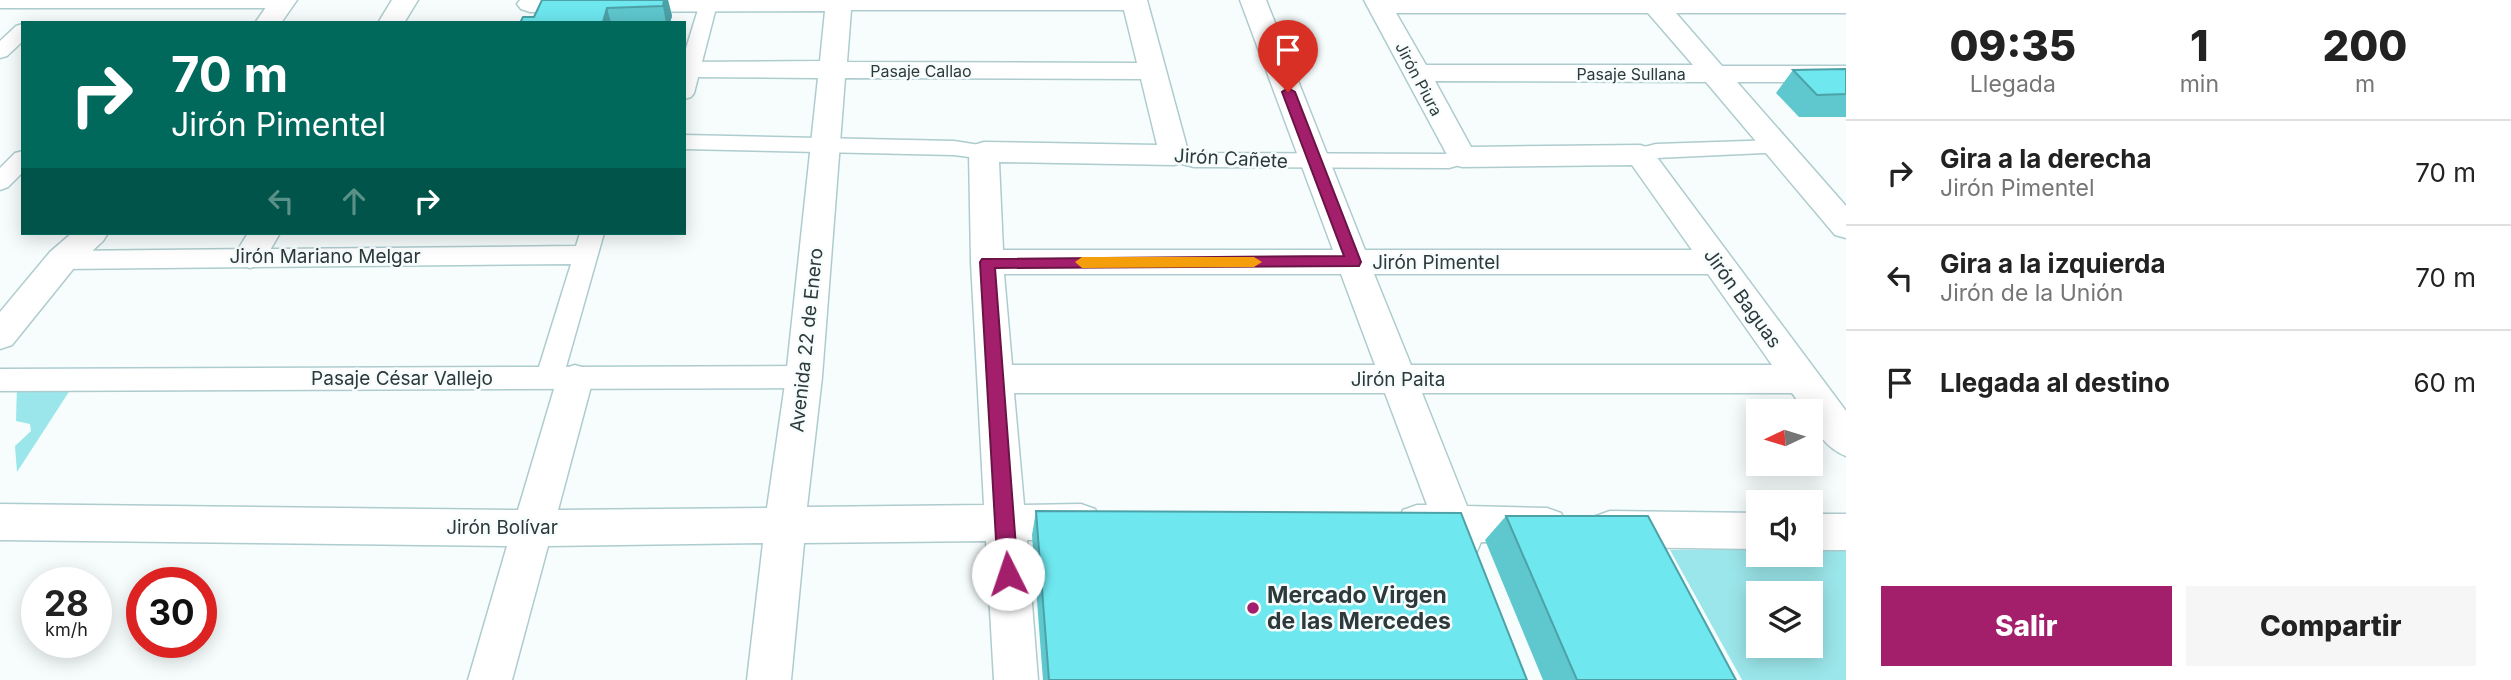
<!DOCTYPE html>
<html lang="es">
<head>
<meta charset="utf-8">
<style>
	:root { --surface:#fff; --page:#f6f6f6; --text:#222; --muted:#767676; --line:#e0e0e0; --accent:#a31f6c }
	body { margin:0; font-family:Inter,sans-serif; background:var(--page); color:var(--text); height:100vh; display:flex; flex-direction:column; font-size:26px; white-space:nowrap }
	* { box-sizing:border-box; margin:0 }
	p { font-size:23px; color:var(--muted) }
	.icon { flex:none; width:38px; height:38px; fill:none; stroke:currentColor; stroke-width:2; stroke-linecap:round; stroke-linejoin:round }
	.map { position:relative; flex:1; overflow:hidden }
	.sheet { display:flex; flex-direction:column; background:var(--surface); width:665px }
	.sheet>* { flex:none }
	.hud { position:absolute; left:21px; top:21px; width:665px; height:214px; border-radius:0px; box-shadow:0 4px 18px #0003; background:#00695c; color:#fff; overflow:hidden }
	.needle { width:46px; rotate:266deg }
	.controls { position:absolute; left:1746px; top:399px; display:grid; gap:14px }
	.controls a { display:grid; place-items:center; width:77px; height:77px; border-radius:0px; background:var(--surface); box-shadow:0 4px 18px #0003; font-size:35px }
	.speed { position:absolute; left:21px; top:567px; display:flex; gap:14px; font-size:35px; font-weight:700; text-align:center }
	.speed>* { display:grid; place-content:center; width:91px; height:91px; border-radius:50%; background:var(--surface); box-shadow:0 4px 18px #0003; line-height:1 }
	.speed small { font-size:18px; font-weight:400 }
	.speed .limit { border:10px solid #d22; background:#fff; color:#111 }
	.pin { position:absolute; display:grid; place-items:center; width:60px; height:60px; color:#fff; margin:-72px -30px; border-radius:50% 50% 50% 0; rotate:-45deg; box-shadow:0 0 7px #0007 }
	.pin .icon { rotate:45deg }
	.me { position:absolute; width:77px; margin:-38px; rotate:356deg; stroke-linejoin:round; filter:drop-shadow(0 0 5px #0008) }
	.turn { display:flex; align-items:center; gap:24px; height:147px; padding:0 35px; font-size:32px }
	.turn .icon { width:91px; height:91px; stroke-width:2.5 }
	.turn b { display:block; font-size:49px; line-height:60px }
	.lanes { display:flex; align-items:center; height:66px; padding:0 35px; background:#0003; justify-content:center; gap:35px; direction:ltr }
	.lanes .off { opacity:.35 }
	.eta { display:flex; justify-content:space-evenly; align-items:center; height:119px; text-align:center }
	.eta b { font-size:42px; font-weight:800; line-height:49px }
	.button { display:flex; gap:14px; margin-top:auto; padding:14px 35px }
	.button a { flex:1; height:80px; border-radius:0px; background:var(--accent); color:#fff; font-size:28px; font-weight:800; line-height:80px; text-align:center }
	.button a+a { background:var(--page); color:var(--text) }
	ul { padding:0; list-style:none }
	li { display:flex; align-items:center; gap:21px; height:105px; padding:0 35px; border-top:2px solid var(--line) }
	li div { flex:1 }
	li b { display:block; font-size:26px }
	li em { font-style:normal }
	main { display:flex; flex:1; min-height:0 }
	.map>svg:first-child { display:block }
</style>
</head>
<body>
<main>
<div class="map">
<svg width="1846" height="680" viewBox="0 0 1846 680">
	<rect width="100%" height="100%" fill="#f7fdfd"/>
	<!-- green -->
	<g fill="#9be6ea" fill-rule="evenodd">
		<polygon points="17,384 74,384 17,472 15,446 31,431 30,424 16,421"/>
		<path d="M1846 548V680H1742L1670 550 1759 549V555H1811V549ZM1759 593H1811V646H1759Z"/>
	</g>
	<g fill="none" stroke-linecap="round" stroke-linejoin="round">
		<defs>
			<g id="pedestrian">
				<polygon points="0,0 291,0 292,2 283,8 0,8"/>
				<polygon points="701,0 715,0 717,4 694,93 691,97 684,99 684,55"/>
				<polygon points="23,24 23,41 7,56 0,58 0,41 16,26"/>
				<polygon points="684,135 954,141 992,147 995,152 992,157 984,159 954,155 684,149"/>
				<polygon points="1777,140 1785,142 1788,147 1785,152 1656,158 1640,162 1632,160 1629,155 1632,150 1656,144"/>
				<polygon points="1174,148 1194,153 1448,154 1462,150 1470,152 1473,157 1470,162 1449,168 1194,167 1166,160 1163,155 1166,150"/>
				<polygon points="23,151 23,172 8,187 0,190 0,168 15,153"/>
				<polygon points="580,233 604,233 566,367 804,366 814,369 818,377 814,385 804,388 0,391 0,369 539,367 571,264 62,269 53,266 50,260 53,254 62,251 576,246"/>
			</g>
			<g id="minor">
				<polygon points="271,0 297,0 281,23 255,23"/>
				<polygon points="392,0 418,0 404,23 378,23"/>
				<path d="M520 0H1147L1189 155 1184 162 1174 165 999 162 1003 250H1333L1240 0H1266L1365 250H1692L1632 165 1462 167 1452 164 1364 0H1846V13H1676L1722 66H1846V82H1737L1846 206V238L1835 235 1706 82 1435 81 1471 147 1640 145 1650 148 1846 411V456C1829 450 1811 430 1811 411H1805L1792 393H1422L1467 506 1547 508 1561 513 1567 526 1561 539 1547 544 1481 542 1475 556 1461 561 1447 556 1440 541H1417L1403 536 1397 523 1403 510 1417 505H1427L1385 393H1014L1024 505 1081 504 1095 509 1101 522 1095 535 1081 540H1027L1038 680H994L986 541 804 543 791 680H747L763 543 548 546 512 680H468L507 546 0 540V504L518 510 557 379 562 369 575 365 588 369 593 379 558 510 767 508 786 377 818 78 690 77 684 76V62L820 61 825 11 530 12 521 9 517 4ZM851 10H1124L1137 63 847 62ZM1396 13H1648L1693 65H1426ZM845 78 1141 79 1157 145 984 142 974 145 969 152 971 262 984 505 807 507 822 377ZM1004 274H1341L1375 365H1012ZM1374 274H1708L1772 365H1411Z"/>
				<polygon points="72,233 108,233 103,241 74,268 12,345 0,349 0,312 50,252"/>
				<polygon points="248,233 280,233 262,264 250,268 238,264 234,256"/>
				<polygon points="1610,511 1759,513 1759,549 1610,547 1596,542 1590,529 1596,516"/>
				<rect x="1811" y="514" width="35" height="36"/>
			</g>
		</defs>
		<!-- pedestrian casing -->
		<use href="#pedestrian" stroke="#aeccce" stroke-width="3"/>
		<!-- minor casing -->
		<use href="#minor" stroke="#aeccce" stroke-width="3"/>
		<!-- pedestrian -->
		<use href="#pedestrian" fill="#fff" fill-rule="evenodd"/>
		<!-- minor -->
		<use href="#minor" fill="#fff" fill-rule="evenodd"/>
	</g>
	<!-- wall -->
	<g fill="#5fc7ce">
		<polygon points="668,0 672,16 670,23 520,23 534,17"/>
		<polygon points="1846,69 1846,117 1799,117 1776,93 1793,70"/>
		<polygon points="1036,511 1527,680 1043,680 1032,535"/>
		<polygon points="1506,516 1736,680 1543,680 1485,540"/>
	</g>
	<!-- shaded-wall -->
	<g fill="#4da2a7">
		<polygon points="664,0 668,0 672,16 670,23 666,23 663,6"/>
		<polygon points="607,8 611,23 603,22"/>
	</g>
	<!-- building -->
	<g fill="#6ee7ef" stroke="#4da2a7" stroke-width="2">
		<polygon points="542,0 664,0 663,6 607,8 603,22 612,22 611,23 520,23 523,17 534,17"/>
		<polygon points="1846,69 1846,94 1817,95 1793,70"/>
		<polygon points="1036,511 1461,513 1527,680 1049,680"/>
		<polygon points="1506,516 1648,516 1736,680 1577,680"/>
	</g>
	<!-- route -->
	<polygon fill="#a31f6c" stroke="#6a1446" stroke-width="2" points="1288,88 1295,92 1361,262 1359,266 995,268 1018,574 1015,581 1008,583 1001,581 998,574 980,262 982,259 1344,256 1282,92"/>
	<!-- slow -->
	<polygon fill="#f59e0b" points="1082,257 1254,257 1262,262 1254,267 1082,268 1075,262"/>
	<!-- markers -->
	<circle fill="#a31f6c" stroke="#f7fdfd" stroke-width="2.5" cx="1253" cy="608" r="7"/>
	<g text-anchor="middle" stroke-width="5" stroke-linejoin="round" paint-order="stroke">
		<!-- far-street labels -->
		<g font-size="16" fill="#2d393a" stroke="#f7fdfd">
			<text x="921" y="77">Pasaje Callao</text>
			<text x="1631" y="80">Pasaje Sullana</text>
			<text transform="translate(1419 79) rotate(62)" y="6">Jirón Piura</text>
		</g>
		<!-- street labels -->
		<g font-size="19" fill="#2d393a" stroke="#f7fdfd">
			<text transform="translate(1231 158) rotate(3)" y="7">Jirón Cañete</text>
			<text x="325" y="263">Jirón Mariano Melgar</text>
			<text x="1436" y="269">Jirón Pimentel</text>
			<text transform="translate(1743 298) rotate(54)" y="7">Jirón Baguas</text>
			<text transform="translate(806 340) rotate(-84)" y="7">Avenida 22 de Enero</text>
			<text x="402" y="385">Pasaje César Vallejo</text>
			<text x="1398" y="386">Jirón Paita</text>
			<text x="502" y="534">Jirón Bolívar</text>
		</g>
		<!-- near-poi labels -->
		<g font-size="23" font-weight="bold" fill="#2d393a" stroke="#f7fdfd" text-anchor="start">
			<text x="1267" y="603">Mercado Virgen<tspan x="1267" dy="26">de las Mercedes</tspan></text>
		</g>
	</g>
</svg>
<div class="controls">
<a><svg class="needle" viewBox="-14 -14 28 28"><path d="M0-13l5 13h-10z" fill="#e53935"/><path d="M0 13l5-13h-10z" fill="#767676"/></svg></a>
<a><svg class="icon" aria-label="sound" viewBox="0 0 24 24"><path d="M4 9h4l5-4v14l-5-4H4zM17 9q2 3 0 6"/></svg></a>
<a><svg class="icon" aria-label="layers" viewBox="0 0 24 24"><path d="M12 4l9 5-9 5-9-5zM3 14l9 5 9-5"/></svg></a>
</div>
<div class="speed"><div>28<small>km/h</small></div><div class="limit">30</div></div>
<div class="pin" style="left:1288px;top:92px;background:#d93025"><svg class="icon" aria-label="arrive" viewBox="0 0 24 24"><path d="M6 21V4h12l-3 4 3 4H6"/></svg></div>
<svg class="me" style="left:1008px;top:574px" viewBox="-20 -20 40 40"><circle r="19" fill="#fff"/><path d="M0-13L10 11 0 6-10 11z" fill="#a31f6c"/></svg>
<div class="hud">
<div class="turn"><svg class="icon" aria-label="right" viewBox="0 0 24 24"><path d="M7 20v-9h11M14 6l5 5-5 5"/></svg><div><b>70 m</b>Jirón Pimentel</div></div>
<div class="lanes"><svg class="icon off" aria-label="left" viewBox="0 0 24 24"><path d="M17 20v-9H6M10 6l-5 5 5 5"/></svg><svg class="icon off" aria-label="ahead" viewBox="0 0 24 24"><path d="M12 20V5M6 11l6-6 6 6"/></svg><svg class="icon" aria-label="right" viewBox="0 0 24 24"><path d="M7 20v-9h11M14 6l5 5-5 5"/></svg></div>
</div>
</div>
<section class="sheet">
<div class="eta">
<div><b>09:35</b><p>Llegada</p></div>
<div><b>1</b><p>min</p></div>
<div><b>200</b><p>m</p></div>
</div>
<ul>
<li><svg class="icon" aria-label="right" viewBox="0 0 24 24"><path d="M7 20v-9h11M14 6l5 5-5 5"/></svg><div><b>Gira a la derecha</b><p>Jirón Pimentel</p></div><em>70 m</em></li>
<li><svg class="icon" aria-label="left" viewBox="0 0 24 24"><path d="M17 20v-9H6M10 6l-5 5 5 5"/></svg><div><b>Gira a la izquierda</b><p>Jirón de la Unión</p></div><em>70 m</em></li>
<li><svg class="icon" aria-label="arrive" viewBox="0 0 24 24"><path d="M6 21V4h12l-3 4 3 4H6"/></svg><div><b>Llegada al destino</b></div><em>60 m</em></li>
</ul>
<div class="button"><a>Salir</a><a>Compartir</a></div>
</section>
</main>
</body>
</html>
